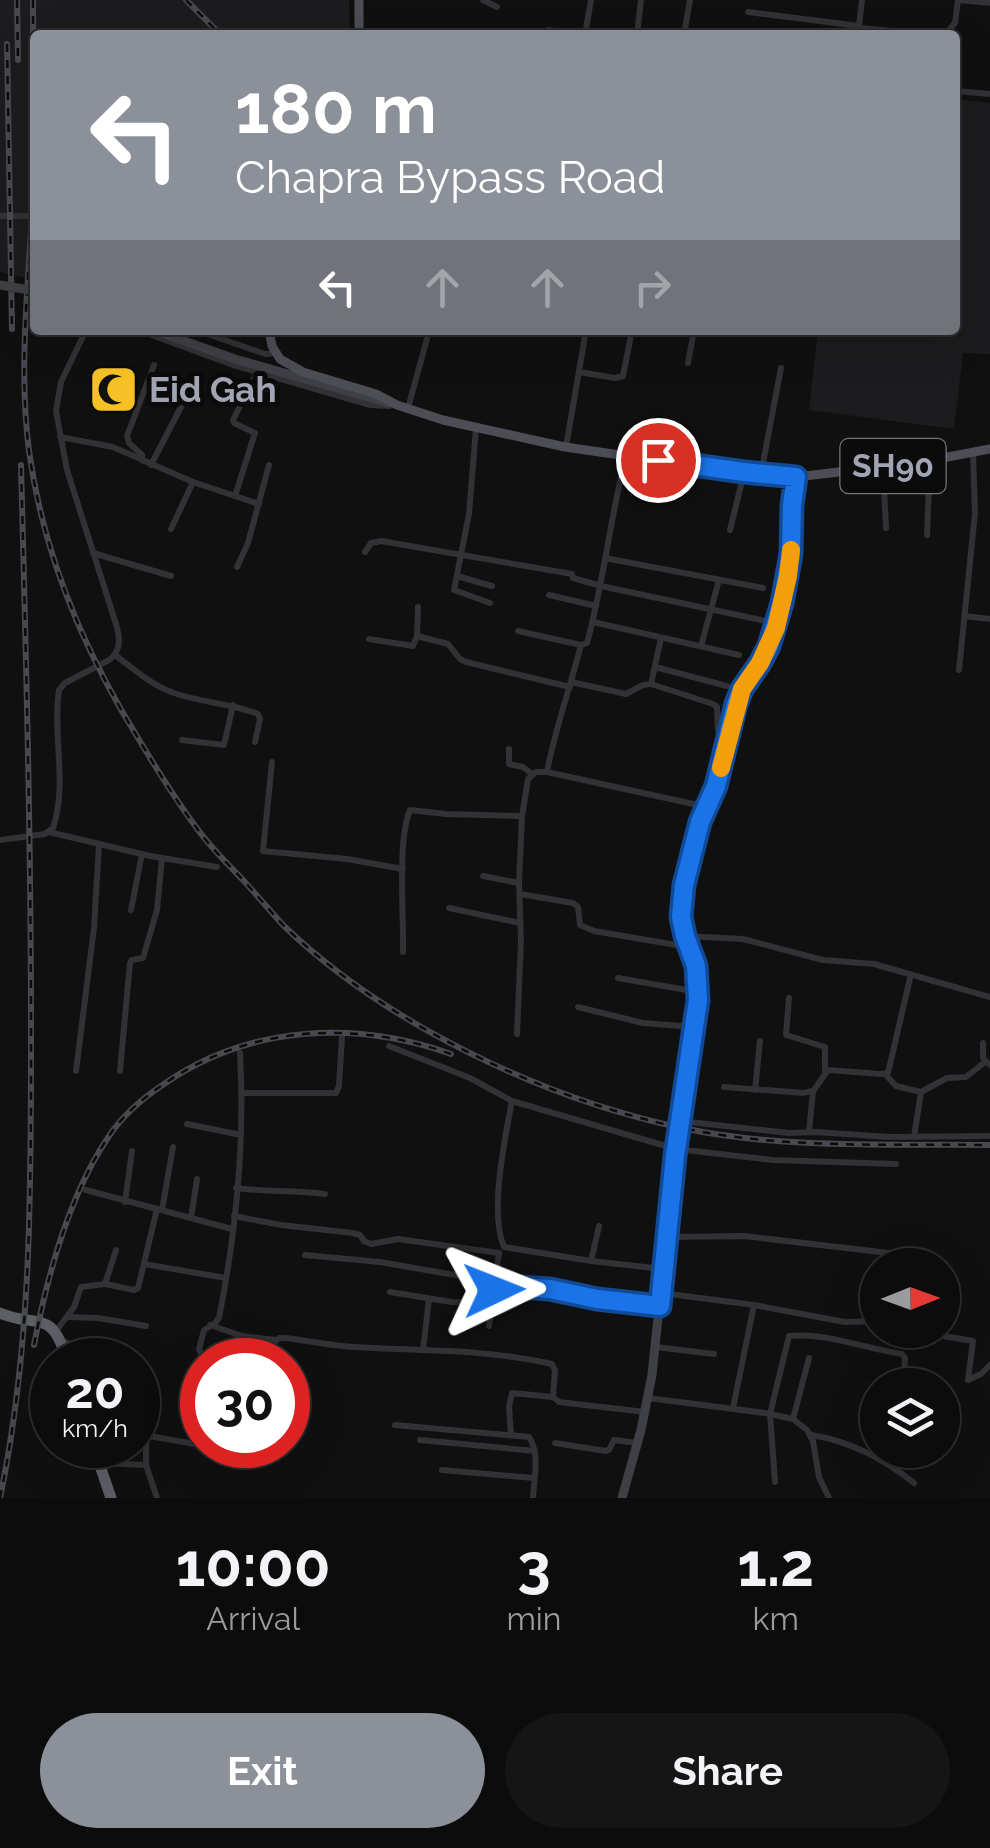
<!DOCTYPE html>
<html lang="en">
<head>
<meta charset="utf-8">
<style>
	:root { --surface:#0c0c0d; --page:#151516; --text:#f1f3f6; --muted:#9a9b9d; --line:#2c2c2e; --accent:#8c9099 }
	body { margin:0; font-family:Raleway,sans-serif; background:var(--page); color:var(--text); height:100vh; display:flex; flex-direction:column; font-size:38px; white-space:nowrap }
	* { box-sizing:border-box; margin:0 }
	p { font-size:32px; color:var(--muted) }
	.icon { flex:none; width:55px; height:55px; fill:none; stroke:currentColor; stroke-width:2; stroke-linecap:round; stroke-linejoin:round }
	.map { position:relative; height:1498px; overflow:hidden }
	.panel { display:flex; flex-direction:column; background:var(--surface); flex:1 }
	.panel>* { flex:none }
	.hud { position:absolute; left:30px; top:30px; width:930px; height:305px; border-radius:10px; box-shadow:0 10px 40px #0002,0 0 0 2px var(--line); background:#8c9099; color:#fff; overflow:hidden }
	.needle { width:65px; rotate:89deg }
	.buttons { position:absolute; left:860px; top:1248px; display:grid; gap:20px }
	.buttons a { display:grid; place-items:center; width:100px; height:100px; border-radius:50%; background:var(--surface); box-shadow:0 10px 40px #0002,0 0 0 2px var(--line); font-size:50px }
	.speed { position:absolute; left:30px; top:1338px; display:flex; gap:20px; font-size:50px; font-weight:700; text-align:center }
	.speed>* { display:grid; place-content:center; width:130px; height:130px; border-radius:50%; background:var(--surface); box-shadow:0 10px 40px #0002,0 0 0 2px var(--line); line-height:1 }
	.speed small { font-size:25px; font-weight:400 }
	.speed .limit { border:15px solid #d22; background:#fff; color:#111 }
	.pin { position:absolute; display:grid; place-items:center; width:85px; height:85px; color:#fff; margin:-42px; border:5px solid #fff; border-radius:50%; box-shadow:0 2px 10px #0007 }
	.me { position:absolute; width:110px; margin:-55px; rotate:88deg; stroke-linejoin:round; filter:drop-shadow(0 0 8px #0008) }
	.turn { display:flex; align-items:center; gap:35px; height:210px; padding:0 40px; font-size:45px }
	.turn .icon { width:130px; height:130px; stroke-width:2.5 }
	.turn b { display:block; font-size:70px; line-height:85px }
	.lanes { display:flex; align-items:center; height:95px; padding:0 40px; background:#0003; justify-content:center; gap:50px; direction:ltr }
	.lanes .off { opacity:.35 }
	.eta { display:flex; justify-content:space-evenly; align-items:center; height:170px; text-align:center }
	.eta b { font-size:60px; font-weight:700; line-height:70px }
	.cta { display:flex; gap:20px; margin-top:auto; padding:20px 40px }
	.cta a { flex:1; height:115px; border-radius:60px; background:var(--accent); color:#fff; font-size:40px; font-weight:700; line-height:115px; text-align:center }
	.cta a+a { background:var(--page); color:var(--text) }
	.map>svg:first-child { display:block }
</style>
</head>
<body>
<div class="map">
<svg width="990" height="1498" viewBox="0 0 990 1498">
	<rect width="100%" height="100%" fill="#101011"/>
	<!-- built -->
	<g fill="#1c1c1e">
		<polygon points="0,0 349,0 350,35 35,35 35,280 0,272"/>
		<polygon points="955,99 990,103 990,354 963,353 954,429 809,410 818,330 955,330"/>
	</g>
	<g fill="none" stroke-linecap="round" stroke-linejoin="round">
		<!-- street -->
		<g stroke="#313136" stroke-width="6">
			<polyline points="483,0 497,7"/>
			<polyline points="959,0 990,3"/>
			<polyline points="748,12 859,26"/>
			<polyline points="859,28 939,35"/>
			<polyline points="548,30 578,35"/>
			<polyline points="585,35 591,0"/>
			<polyline points="637,35 641,0"/>
			<polyline points="684,35 690,0"/>
			<polyline points="858,35 862,0"/>
			<polyline points="945,35 955,23 958,0"/>
			<polyline points="955,91 990,94"/>
			<polyline points="0,216 35,216"/>
			<polyline points="138,330 233,365 370,405 389,406"/>
			<polyline points="196,330 265,354 275,353"/>
			<polyline points="688,363 694,330"/>
			<polyline points="579,372 615,378 623,376 632,330"/>
			<polyline points="408,408 427,339"/>
			<polyline points="476,428 469,514 454,590 490,603"/>
			<polyline points="60,437 113,447 193,482 259,504"/>
			<polyline points="566,447 586,330"/>
			<polyline points="143,461 142,455 129,443 127,436 154,365"/>
			<polyline points="151,465 182,405"/>
			<polyline points="883,467 886,528"/>
			<polyline points="761,474 781,368"/>
			<polyline points="235,496 255,433 234,423 233,420 257,372"/>
			<polyline points="171,529 193,482"/>
			<polyline points="730,530 744,473"/>
			<polyline points="927,535 930,460"/>
			<polyline points="365,552 371,543 381,541 572,574 573,578 601,586 775,623"/>
			<polyline points="93,553 171,576"/>
			<polyline points="605,558 763,588"/>
			<polyline points="237,567 248,543 269,465"/>
			<polyline points="457,576 492,586"/>
			<polyline points="549,595 596,606"/>
			<polyline points="964,616 990,619"/>
			<polyline points="593,622 739,655"/>
			<path d="M518 631 581 645 587 643C604 581 610 518 626 456"/>
			<polyline points="417,636 448,644 460,659 466,662 570,687"/>
			<polyline points="369,639 413,646 417,636 418,607"/>
			<polyline points="701,646 719,580"/>
			<path d="M115 655C134 669 152 686 174 693 202 703 231 703 258 714L260 719 255 742"/>
			<polyline points="655,667 727,686"/>
			<polyline points="959,670 975,513 973,452"/>
			<polyline points="571,682 626,694 643,685 651,684 713,704 717,707 718,731 727,741"/>
			<polyline points="651,684 661,638"/>
			<polyline points="182,740 224,745 233,705"/>
			<polyline points="509,749 509,764 523,767 532,774"/>
			<polyline points="272,762 263,851 347,859 403,869"/>
			<path d="M547 772C555 729 570 688 581 645"/>
			<polyline points="49,832 150,856 217,867"/>
			<path d="M0 840 45 834 53 828C68 783 52 736 59 690L65 683 109 660C122 650 120 638 116 624L67 470 56 411 61 382 86 330"/>
			<polyline points="483,876 519,883"/>
			<polyline points="520,894 573,903 578,907 580,925 594,931 688,947"/>
			<polyline points="449,908 520,923"/>
			<polyline points="131,910 142,854"/>
			<polyline points="685,936 743,939 823,960 874,964 990,997"/>
			<path d="M403 952C404 915 397 841 410 810L446 814 522 816"/>
			<polyline points="618,978 698,992"/>
			<polyline points="789,998 786,1035 825,1047 825,1070"/>
			<polyline points="578,1007 643,1023 694,1027"/>
			<polyline points="517,1034 521,941 519,883 522,816 528,779 536,772 547,772 707,807"/>
			<polyline points="983,1043 983,1058 990,1065"/>
			<polyline points="389,1046 470,1078 512,1101 676,1149 773,1160 896,1164"/>
			<polyline points="76,1071 94,928 99,845"/>
			<polyline points="120,1071 130,963 132,960 143,958 157,910 162,858"/>
			<polyline points="885,1074 896,1086 921,1092"/>
			<polyline points="724,1087 804,1093 814,1090 828,1070 880,1074 888,1073 911,974"/>
			<polyline points="755,1090 760,1041"/>
			<polyline points="241,1093 336,1093 339,1086 342,1037"/>
			<path d="M512 1101C505 1138 489 1213 504 1247L591 1261 663 1269"/>
			<polyline points="680,1121 789,1133 816,1132 888,1137 990,1136"/>
			<polyline points="187,1124 241,1135"/>
			<polyline points="809,1132 813,1091"/>
			<polyline points="914,1137 921,1092 947,1078 966,1077 985,1062"/>
			<path d="M236 1188C266 1192 295 1190 325 1194"/>
			<polyline points="86,1190 232,1229"/>
			<polyline points="125,1202 132,1151"/>
			<polyline points="162,1210 173,1147"/>
			<polyline points="234,1216 281,1225 353,1233 360,1235 364,1241 371,1244 398,1239 499,1253"/>
			<polyline points="191,1218 197,1179"/>
			<polyline points="668,1237 744,1236 897,1254"/>
			<polyline points="305,1255 380,1262 495,1282"/>
			<polyline points="591,1261 599,1226"/>
			<polyline points="144,1264 226,1278"/>
			<polyline points="105,1284 134,1290 138,1288 157,1209"/>
			<polyline points="493,1290 520,1287 536,1288 597,1299 659,1305"/>
			<polyline points="390,1292 452,1302 492,1303"/>
			<polyline points="662,1293 754,1305 845,1322 878,1321"/>
			<polyline points="69,1317 98,1318 146,1326"/>
			<polyline points="210,1325 242,1336 276,1340"/>
			<polyline points="489,1326 499,1253"/>
			<polyline points="908,1330 973,1341 968,1380 981,1374 990,1365"/>
			<polyline points="56,1331 74,1307 81,1287 105,1284 116,1250"/>
			<polyline points="61,1340 106,1359"/>
			<polyline points="656,1347 714,1354"/>
			<polyline points="423,1350 429,1299"/>
			<path d="M216 1360 202 1356 199 1349 204 1330 214 1324 219 1318C236 1232 245 1141 240 1053"/>
			<path d="M270 1360 273 1344 279 1338H284C307 1340 331 1346 354 1347 420 1351 488 1349 552 1364L555 1370 553 1397 559 1402 645 1412"/>
			<polyline points="648,1398 765,1413 793,1419 807,1430 813,1441 819,1477 829,1498"/>
			<polyline points="733,1408 754,1305"/>
			<polyline points="793,1419 809,1358"/>
			<path d="M395 1425 529 1437C540 1453 534 1479 533 1498"/>
			<polyline points="511,1435 509,1407 512,1393 553,1397"/>
			<path d="M811 1435C850 1441 883 1458 914 1483"/>
			<polyline points="420,1440 535,1451"/>
			<polyline points="555,1443 606,1451 609,1450 614,1440 638,1443"/>
			<polyline points="100,1463 146,1465 146,1440 149,1436 218,1448"/>
			<polyline points="146,1465 157,1498"/>
			<polyline points="442,1470 534,1478"/>
			<path d="M775 1482 770 1414 789 1336C825 1332 866 1349 902 1354L905 1358 903 1385"/>
		</g>
		<!-- secondary -->
		<g stroke="#3f4046" stroke-width="9">
			<polyline points="153,330 235,359 389,403"/>
			<polyline points="622,1498 641,1430 652,1375 675,1156 698,1000 695,966 685,936 681,917 684,885 700,822 716,786 736,704 742,689 760,663 769,646 782,603 791,554 792,505 796,477"/>
		</g>
		<!-- primary -->
		<g stroke="#4d4e55" stroke-width="9">
			<polyline points="359,35 359,0"/>
			<polyline points="269,330 272,346 280,359 303,372 376,394 397,405 443,420 565,447 744,473 796,477 916,463 990,449"/>
		</g>
		<!-- highway -->
		<g stroke="#5d5f67" stroke-width="11">
			<path d="M0 1313C38 1329 51 1307 67 1360"/>
			<polyline points="93,1445 111,1498"/>
		</g>
		<defs>
			<g id="rail">
				<polyline points="17,0 18,60"/>
				<path d="M33 0C33 65 35 130 33 195 29 280 18 366 29 451 43 553 84 651 138 738 156 768 175 799 196 827 209 846 227 863 243 880 257 895 270 911 284 926 386 1024 544 1099 682 1128 782 1149 888 1144 990 1145"/>
				<polyline points="186,0 221,35"/>
				<polyline points="7,44 12,329"/>
				<path d="M34 1345C47 1277 70 1193 109 1136 123 1115 143 1098 164 1084 249 1025 355 1020 451 1054"/>
				<path d="M0 1498C32 1345 31 1187 31 1031 31 843 26 654 21 465"/>
			</g>
		</defs>
		<!-- rail casing -->
		<use href="#rail" stroke="#48494f" stroke-width="6"/>
		<!-- rail -->
		<use href="#rail" stroke="#0b0b0c" stroke-width="2.5" stroke-dasharray="8" stroke-linecap="butt"/>
		<!-- secondary-bridge -->
		<polyline stroke="#3f4046" stroke-width="9" points="0,285 35,291"/>
	</g>
	<g fill="none" stroke-linecap="round" stroke-linejoin="round">
		<defs>
			<polyline id="route" points="494,1290 520,1287 550,1289 597,1299 660,1306 675,1156 698,1000 696,966 685,936 681,917 684,885 700,822 716,786 736,704 742,689 760,663 769,646 782,603 791,554 792,505 796,477 744,472 658,460"/>
		</defs>
		<!-- route casing -->
		<use href="#route" stroke="#114b97" stroke-width="25"/>
		<!-- route -->
		<use href="#route" stroke="#1a73e8" stroke-width="18"/>
		<!-- slow -->
		<polyline stroke="#f59e0b" stroke-width="18" points="721,768 742,689 760,663 776,628 788,576 791,550"/>
	</g>
	<!-- icons -->
	<defs>
		<symbol id="mosque-square" viewBox="-11 -11 22 22"><rect x="-9" y="-9" width="18" height="18" rx="4" fill="#f5c124" stroke="#0b0b0c"/><path d="M3.5-4.9A6 6 0 1 0 3.5 4.9A5 5 0 1 1 3.5-4.9Z" fill="#111"/></symbol>
	</defs>
	<g fill-rule="evenodd">
		<use href="#mosque-square" x="86" y="362" width="55" height="55"/>
	</g>
	<g text-anchor="middle" stroke-width="10" stroke-linejoin="round" paint-order="stroke">
		<!-- shield labels -->
		<rect fill="#0b0b0c" stroke="#747680" stroke-width="2.5" x="840.5" y="439" width="105" height="54" rx="8"/>
		<g font-size="32" font-weight="bold" fill="#a1a4b2">
			<text x="893" y="477">SH90</text>
		</g>
		<!-- poi labels -->
		<g font-size="35" font-weight="bold" fill="#a1a4b2" stroke="#0b0b0c" text-anchor="start">
			<text x="149" y="402">Eid Gah</text>
		</g>
	</g>
</svg>
<div class="buttons">
<a><svg class="needle" viewBox="-14 -14 28 28"><path d="M0-13l5 13h-10z" fill="#e53935"/><path d="M0 13l5-13h-10z" fill="#9a9b9d"/></svg></a>
<a><svg class="icon" aria-label="layers" viewBox="0 0 24 24"><path d="M12 4l9 5-9 5-9-5zM3 14l9 5 9-5"/></svg></a>
</div>
<div class="speed"><div>20<small>km/h</small></div><div class="limit">30</div></div>
<div class="pin" style="left:658px;top:460px;background:#d93025"><svg class="icon" aria-label="arrive" viewBox="0 0 24 24"><path d="M6 21V4h12l-3 4 3 4H6"/></svg></div>
<svg class="me" style="left:494px;top:1290px" viewBox="-20 -20 40 40"><path d="M0-17L14 15 0 8-14 15z" fill="#1a73e8" stroke="#fff" stroke-width="4"/></svg>
<div class="hud">
<div class="turn"><svg class="icon" aria-label="left" viewBox="0 0 24 24"><path d="M17 20v-9H6M10 6l-5 5 5 5"/></svg><div><b>180 m</b>Chapra Bypass Road</div></div>
<div class="lanes"><svg class="icon" aria-label="left" viewBox="0 0 24 24"><path d="M17 20v-9H6M10 6l-5 5 5 5"/></svg><svg class="icon off" aria-label="ahead" viewBox="0 0 24 24"><path d="M12 20V5M6 11l6-6 6 6"/></svg><svg class="icon off" aria-label="ahead" viewBox="0 0 24 24"><path d="M12 20V5M6 11l6-6 6 6"/></svg><svg class="icon off" aria-label="right" viewBox="0 0 24 24"><path d="M7 20v-9h11M14 6l5 5-5 5"/></svg></div>
</div>
</div>
<section class="panel">
<div class="eta">
<div><b>10:00</b><p>Arrival</p></div>
<div><b>3</b><p>min</p></div>
<div><b>1.2</b><p>km</p></div>
</div>
<div class="cta"><a>Exit</a><a>Share</a></div>
</section>
</body>
</html>
